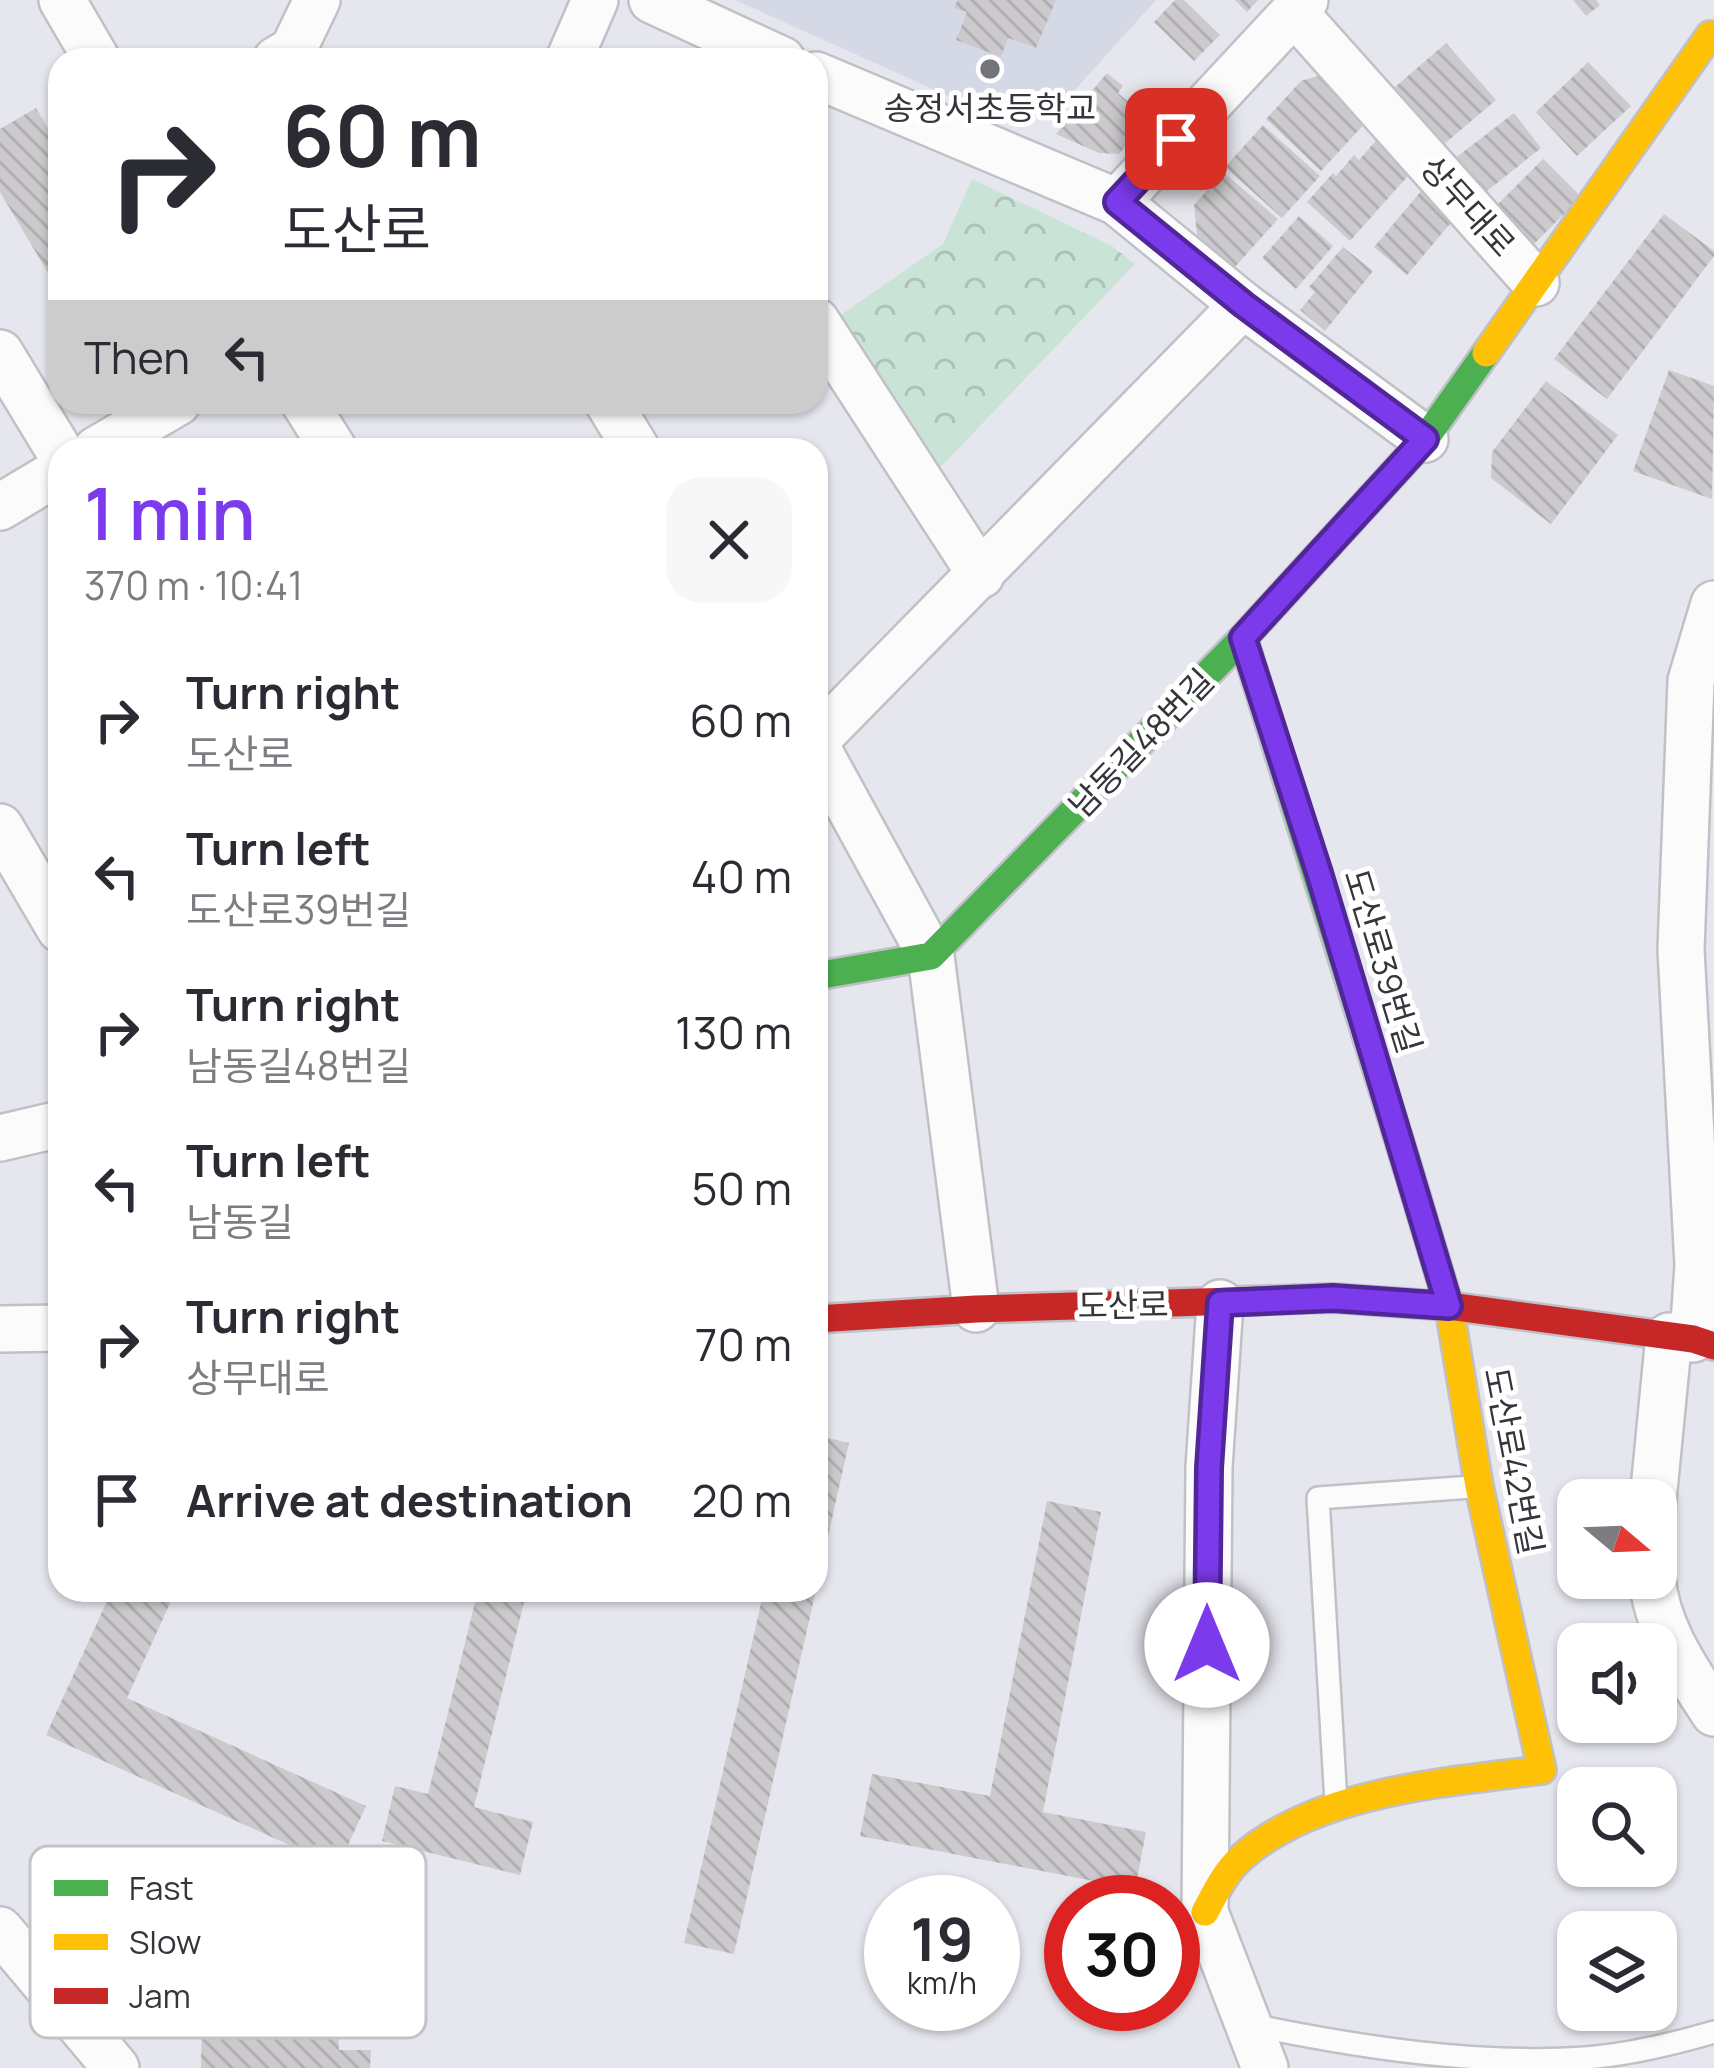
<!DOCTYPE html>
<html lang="en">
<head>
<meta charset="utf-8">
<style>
	:root { --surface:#fff; --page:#f7f7f7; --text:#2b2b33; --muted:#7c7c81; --accent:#7c3aed }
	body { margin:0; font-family:Manrope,"Noto Sans KR",sans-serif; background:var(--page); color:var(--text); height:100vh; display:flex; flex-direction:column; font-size:45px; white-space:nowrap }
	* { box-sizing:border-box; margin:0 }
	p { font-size:39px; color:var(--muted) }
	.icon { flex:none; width:66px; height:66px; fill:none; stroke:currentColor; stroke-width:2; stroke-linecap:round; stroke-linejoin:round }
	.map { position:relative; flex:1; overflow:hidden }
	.panel { position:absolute; left:48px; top:438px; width:780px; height:1164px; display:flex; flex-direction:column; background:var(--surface); border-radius:36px; box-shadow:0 3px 9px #0004 }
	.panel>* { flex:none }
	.guide { position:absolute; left:48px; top:48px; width:780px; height:366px; border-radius:36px; box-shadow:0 3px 9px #0004; background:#fff; color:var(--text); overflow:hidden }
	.needle { width:78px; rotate:109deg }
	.controls { position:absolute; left:1557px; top:1479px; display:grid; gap:24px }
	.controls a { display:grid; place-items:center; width:120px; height:120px; border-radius:24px; background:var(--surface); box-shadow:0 3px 9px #0004; font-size:60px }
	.speed { position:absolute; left:864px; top:1875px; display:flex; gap:24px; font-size:60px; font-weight:700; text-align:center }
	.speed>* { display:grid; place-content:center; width:156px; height:156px; border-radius:50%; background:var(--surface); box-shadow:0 3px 9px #0004; line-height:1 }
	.speed small { font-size:30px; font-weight:400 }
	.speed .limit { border:18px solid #d22; background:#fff; color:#111 }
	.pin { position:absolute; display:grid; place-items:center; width:102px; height:102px; color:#fff; margin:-51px; border-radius:24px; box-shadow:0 6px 18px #0006 }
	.me { position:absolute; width:132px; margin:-66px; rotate:0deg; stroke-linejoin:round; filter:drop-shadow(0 0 9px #0008) }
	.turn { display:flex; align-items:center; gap:42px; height:252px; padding:0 36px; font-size:54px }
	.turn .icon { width:156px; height:156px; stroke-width:2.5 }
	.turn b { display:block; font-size:84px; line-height:102px }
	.then { display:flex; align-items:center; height:114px; padding:0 36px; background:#0003; gap:24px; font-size:45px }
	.round { display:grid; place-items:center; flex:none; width:126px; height:126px; border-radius:36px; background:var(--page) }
	.headline { display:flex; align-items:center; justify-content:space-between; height:204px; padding:0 36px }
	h1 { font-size:72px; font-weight:600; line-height:90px; color:var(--accent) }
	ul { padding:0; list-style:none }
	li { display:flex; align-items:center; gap:36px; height:156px; padding:0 36px }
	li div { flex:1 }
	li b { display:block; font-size:45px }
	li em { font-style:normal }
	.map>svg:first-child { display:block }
</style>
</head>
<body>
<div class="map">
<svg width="1714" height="2068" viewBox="0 0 1714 2068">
	<defs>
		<pattern id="park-crowns" width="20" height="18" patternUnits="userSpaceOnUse" patternTransform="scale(3)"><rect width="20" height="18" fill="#c9e3d7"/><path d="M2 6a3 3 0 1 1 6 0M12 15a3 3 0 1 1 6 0" fill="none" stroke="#adc3b9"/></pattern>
		<pattern id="building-back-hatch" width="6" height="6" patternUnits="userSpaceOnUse" patternTransform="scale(3)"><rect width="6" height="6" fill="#cccacc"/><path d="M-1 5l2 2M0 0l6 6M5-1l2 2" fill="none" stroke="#b0aeb0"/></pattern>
	</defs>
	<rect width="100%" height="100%" fill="#e6e7ee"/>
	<!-- built -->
	<polygon fill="#d5d9e6" points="735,0 1156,0 1064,102 1017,127"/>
	<!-- park -->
	<polygon fill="url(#park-crowns)" points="972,179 1112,246 1135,264 935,473 832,321 943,244"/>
	<!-- building -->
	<g fill="url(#building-back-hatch)">
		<polygon points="958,0 1056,0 1036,48 1008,38 1001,57 956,40 967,12 954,8"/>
		<polygon points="1175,0 1184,0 1220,35 1194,61 1154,22"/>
		<polygon points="1235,0 1258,0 1247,12"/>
		<polygon points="1573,0 1596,0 1600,5 1586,16"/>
		<polygon points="1446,43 1496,100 1443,145 1394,88"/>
		<polygon points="1588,62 1631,106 1577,156 1536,112"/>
		<polygon points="1107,73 1123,86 1118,93 1149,119 1119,154 1099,153 1056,134"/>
		<polygon points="1321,75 1368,120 1321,171 1266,119 1301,81"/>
		<polygon points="36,108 60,148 60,293 0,192 0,129"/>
		<polygon points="1514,113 1541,148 1482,195 1454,159"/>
		<polygon points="1263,125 1320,176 1282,218 1225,167"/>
		<polygon points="1380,136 1415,168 1350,241 1307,202 1333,173 1336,176 1354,155 1359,160"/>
		<polygon points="1543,159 1581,197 1532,246 1494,208"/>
		<polygon points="1223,172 1278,219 1234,268 1197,235 1194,205"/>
		<polygon points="1422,190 1455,218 1407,275 1374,247"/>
		<polygon points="1664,214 1714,251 1714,256 1607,399 1554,359"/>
		<polygon points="1299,216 1333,246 1296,289 1262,258"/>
		<polygon points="1343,247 1373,271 1325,331 1300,310 1315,292 1309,287"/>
		<polygon points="1669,370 1714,386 1712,499 1633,471"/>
		<polygon points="1546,381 1618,435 1551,524 1491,478 1492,452"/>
		<polygon points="816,1435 849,1443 818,1581 816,1581"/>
		<polygon points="1047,1501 1101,1512 1043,1812 1146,1832 1135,1889 860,1836 872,1774 990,1796"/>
		<polygon points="112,1590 176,1590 127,1698 366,1806 338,1867 46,1735"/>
		<polygon points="478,1590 527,1590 474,1807 533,1822 520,1875 382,1841 395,1786 428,1794"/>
		<polygon points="764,1590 816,1590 734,1954 684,1943"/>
		<polygon points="202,2008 303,2011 303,2027 338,2028 339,2050 371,2050 370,2068 201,2068"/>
	</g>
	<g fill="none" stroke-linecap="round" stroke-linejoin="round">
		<defs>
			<g id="lane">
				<polyline points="1336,1803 1318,1498 1472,1487"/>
				<path d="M1247 2024C1357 2047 1484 2067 1596 2057 1636 2053 1676 2043 1714 2032"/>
			</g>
			<g id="street">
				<polyline points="62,0 97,60"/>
				<polyline points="652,0 782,60"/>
				<polyline points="1305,0 1294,12 1536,283"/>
				<polyline points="276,60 293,50 317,0"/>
				<polyline points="569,60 595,0"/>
				<polyline points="816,75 1117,202 1243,305 1425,439"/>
				<polyline points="1117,202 1294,12"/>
				<polyline points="816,321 981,575"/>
				<polyline points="0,353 60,452"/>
				<polyline points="304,402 334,450"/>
				<polyline points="608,402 637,450"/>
				<polyline points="96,450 178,402"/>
				<polyline points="0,507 60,471"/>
				<polyline points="816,740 1243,305"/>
				<polyline points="816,746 931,956 976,1309"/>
				<polyline points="0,827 60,929"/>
				<polyline points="0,1138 60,1124"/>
				<polyline points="1220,1303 1209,1467 1205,1912 1265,2068"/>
				<polyline points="0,1329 60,1328"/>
				<polyline points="1693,1339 1698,1265 1681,950 1691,681 1714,604"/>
				<polyline points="1653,1500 1669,1336"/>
				<path d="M1652 1578C1657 1629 1687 1671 1714 1713"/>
				<polyline points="0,1930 116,2068"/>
			</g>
			<g id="fast">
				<polyline points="1243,638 1407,1166"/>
				<polyline points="816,976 931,956 1243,638 1425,439 1486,353"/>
			</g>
			<g id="slow">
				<polyline points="1486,353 1710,35"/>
				<path d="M1205 1912C1215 1893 1225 1872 1241 1858 1315 1791 1448 1782 1542 1770L1479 1486 1449 1306 1407 1166"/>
			</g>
			<polyline id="jam" points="816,1319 976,1309 1333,1298 1449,1306 1693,1339 1714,1346"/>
		</defs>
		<!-- lane casing -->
		<use href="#lane" stroke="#c0c1c6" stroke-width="26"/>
		<!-- street casing -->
		<use href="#street" stroke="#c0c1c6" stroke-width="50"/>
		<!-- fast casing -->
		<use href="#fast" stroke="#c0c1c6" stroke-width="32"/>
		<!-- slow casing -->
		<use href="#slow" stroke="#c0c1c6" stroke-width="32"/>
		<!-- jam casing -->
		<use href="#jam" stroke="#c0c1c6" stroke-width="32"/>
		<!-- lane -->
		<use href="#lane" stroke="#fbfbfc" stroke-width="21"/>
		<!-- street -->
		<use href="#street" stroke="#fbfbfc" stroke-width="45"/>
		<!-- fast -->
		<use href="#fast" stroke="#4caf50" stroke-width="27"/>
		<!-- slow -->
		<use href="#slow" stroke="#ffc107" stroke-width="27"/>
		<!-- jam -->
		<use href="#jam" stroke="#c62828" stroke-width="27"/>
	</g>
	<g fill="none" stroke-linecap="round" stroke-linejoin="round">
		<defs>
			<polyline id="route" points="1176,139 1117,202 1244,305 1425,439 1243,638 1319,873 1449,1306 1333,1298 1220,1303 1209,1468 1207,1645"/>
		</defs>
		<!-- route casing -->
		<use href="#route" stroke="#51269a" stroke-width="30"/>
		<!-- route -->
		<use href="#route" stroke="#7c3aed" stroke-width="21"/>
	</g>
	<!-- markers -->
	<circle fill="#73747a" stroke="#fff" stroke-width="4.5" cx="990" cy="69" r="12"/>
	<g text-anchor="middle" stroke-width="10" stroke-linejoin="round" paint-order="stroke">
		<!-- poi labels -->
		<g font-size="33" fill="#35363b" stroke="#fff">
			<text x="990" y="120">송정서초등학교</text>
		</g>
		<!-- street labels -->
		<g font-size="33" fill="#35363b" stroke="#fff">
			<text transform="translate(1468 206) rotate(48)" y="12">상무대로</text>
			<text transform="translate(1141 743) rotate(-46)" y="12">남동길48번길</text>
			<text transform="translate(1383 961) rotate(73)" y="12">도산로39번길</text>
			<text transform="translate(1123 1305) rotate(-1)" y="12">도산로</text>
			<text transform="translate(1514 1461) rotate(79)" y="12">도산로42번길</text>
		</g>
	</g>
	<!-- legend -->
	<rect x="30" y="1846" width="396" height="192" rx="18" fill="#fff" stroke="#c2c3c4" stroke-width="3"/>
	<rect x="54" y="1880" width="54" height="16" fill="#4caf50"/>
	<rect x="54" y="1934" width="54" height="16" fill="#ffc107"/>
	<rect x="54" y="1988" width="54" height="16" fill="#c62828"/>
	<g font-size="33" fill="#35363b">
		<text x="129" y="1900">Fast</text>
		<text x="129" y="1954">Slow</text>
		<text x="129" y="2008">Jam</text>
	</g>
</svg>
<div class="controls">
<a><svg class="needle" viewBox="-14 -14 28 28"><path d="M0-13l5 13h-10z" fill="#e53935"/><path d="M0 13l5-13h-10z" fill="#7c7c81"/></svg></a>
<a><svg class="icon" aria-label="sound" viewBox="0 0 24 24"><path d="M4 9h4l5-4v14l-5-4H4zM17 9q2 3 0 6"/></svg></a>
<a><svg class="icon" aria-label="search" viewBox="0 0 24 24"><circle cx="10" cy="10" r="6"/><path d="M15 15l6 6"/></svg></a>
<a><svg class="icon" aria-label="layers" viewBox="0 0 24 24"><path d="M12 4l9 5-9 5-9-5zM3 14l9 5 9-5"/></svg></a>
</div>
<div class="speed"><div>19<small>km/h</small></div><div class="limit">30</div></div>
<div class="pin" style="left:1176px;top:139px;background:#d93025"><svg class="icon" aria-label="arrive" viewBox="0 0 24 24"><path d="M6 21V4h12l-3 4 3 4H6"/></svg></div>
<svg class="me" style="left:1207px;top:1645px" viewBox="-20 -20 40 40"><circle r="19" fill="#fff"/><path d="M0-13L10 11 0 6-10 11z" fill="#7c3aed"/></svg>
<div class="guide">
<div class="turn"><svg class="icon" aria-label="right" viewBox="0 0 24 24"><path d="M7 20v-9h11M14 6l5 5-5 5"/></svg><div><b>60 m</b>도산로</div></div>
<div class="then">Then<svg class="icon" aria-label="left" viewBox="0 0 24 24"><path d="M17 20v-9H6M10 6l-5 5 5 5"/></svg></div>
</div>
<section class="panel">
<div class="headline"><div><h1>1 min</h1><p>370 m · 10:41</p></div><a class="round"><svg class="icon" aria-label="close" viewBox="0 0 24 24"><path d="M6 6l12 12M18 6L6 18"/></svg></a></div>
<ul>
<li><svg class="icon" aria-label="right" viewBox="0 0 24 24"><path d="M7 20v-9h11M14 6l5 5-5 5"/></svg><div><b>Turn right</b><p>도산로</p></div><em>60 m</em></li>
<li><svg class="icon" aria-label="left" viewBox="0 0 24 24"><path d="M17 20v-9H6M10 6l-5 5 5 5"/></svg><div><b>Turn left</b><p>도산로39번길</p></div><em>40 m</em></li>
<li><svg class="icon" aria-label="right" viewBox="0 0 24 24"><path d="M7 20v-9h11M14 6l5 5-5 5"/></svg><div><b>Turn right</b><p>남동길48번길</p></div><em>130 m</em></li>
<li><svg class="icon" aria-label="left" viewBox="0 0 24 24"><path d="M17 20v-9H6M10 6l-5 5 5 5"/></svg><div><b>Turn left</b><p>남동길</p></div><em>50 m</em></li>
<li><svg class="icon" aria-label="right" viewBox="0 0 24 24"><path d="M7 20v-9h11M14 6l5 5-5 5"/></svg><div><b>Turn right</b><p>상무대로</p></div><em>70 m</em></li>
<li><svg class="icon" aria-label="arrive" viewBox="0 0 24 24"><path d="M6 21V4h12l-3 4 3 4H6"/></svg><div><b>Arrive at destination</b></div><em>20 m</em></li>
</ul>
</section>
</div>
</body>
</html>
